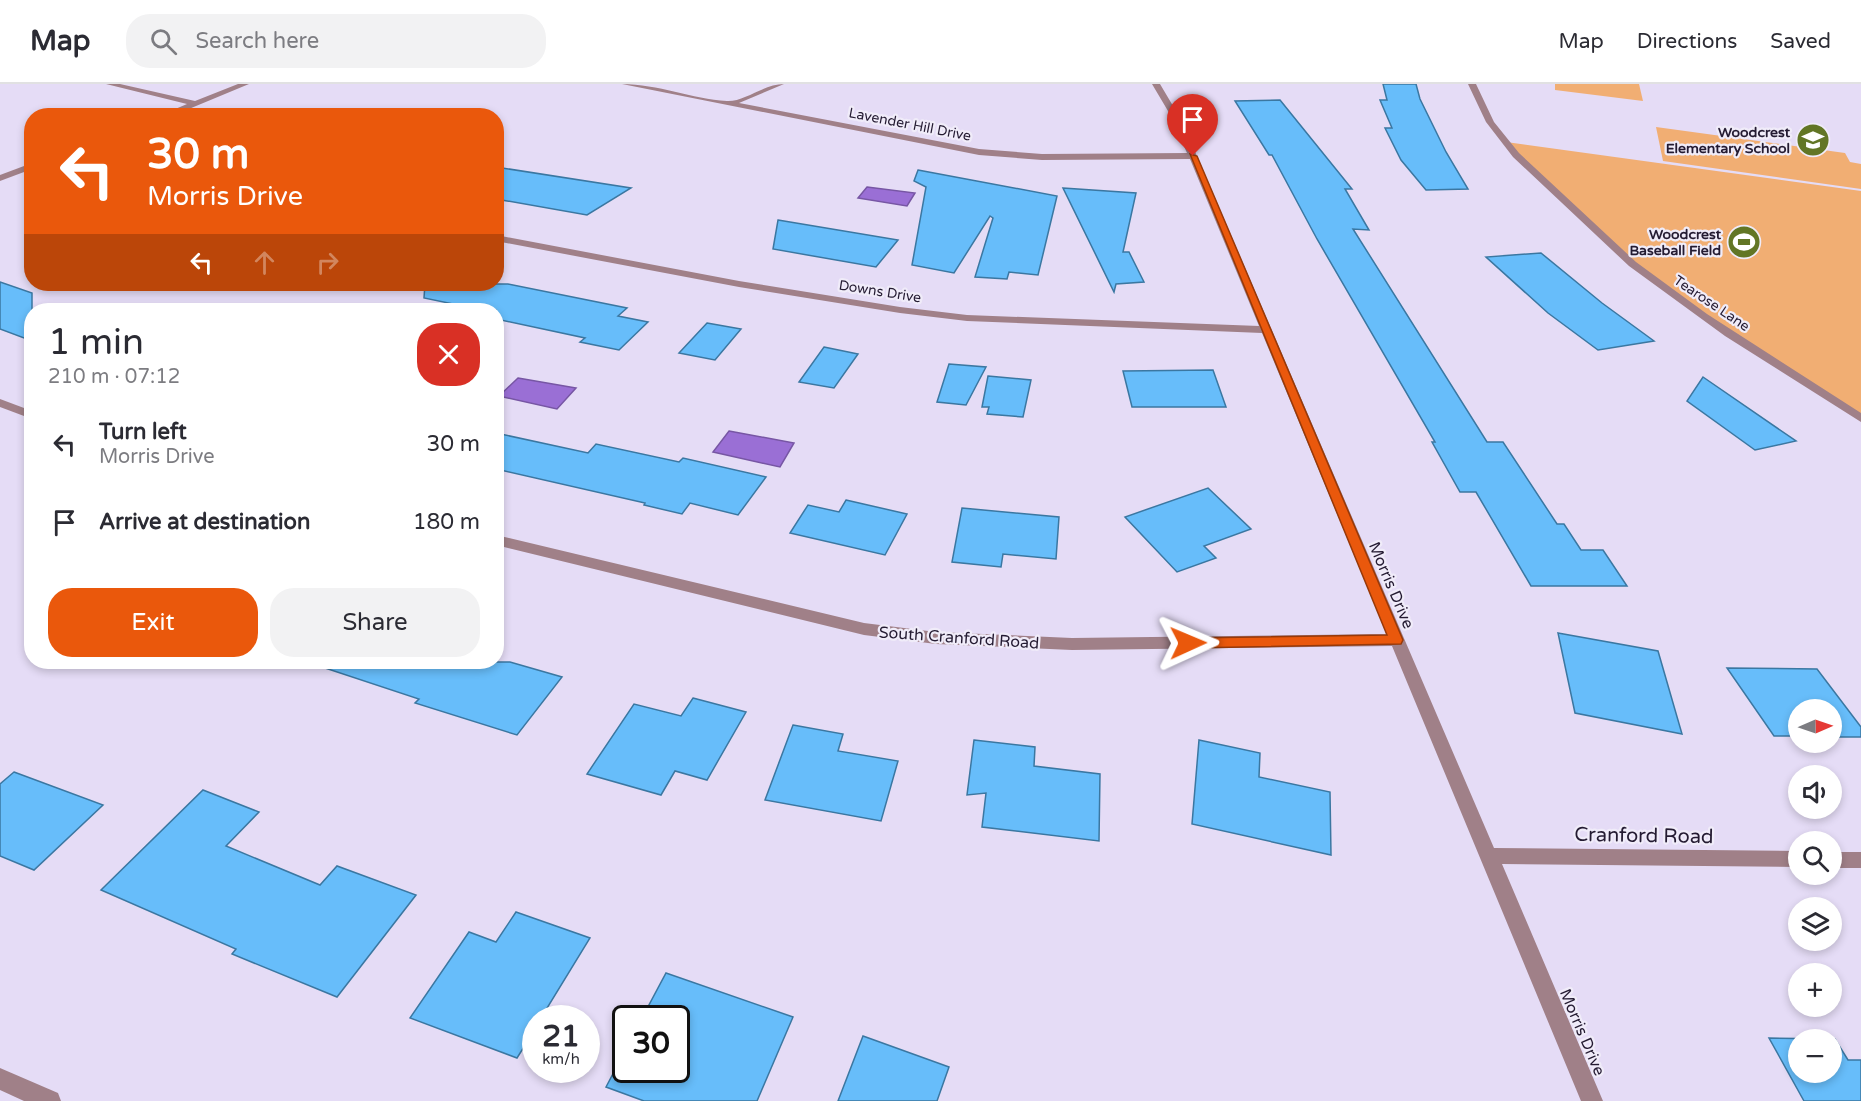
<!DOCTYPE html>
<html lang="en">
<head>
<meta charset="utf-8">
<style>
	:root { --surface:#fff; --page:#f2f2f3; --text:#2b2b33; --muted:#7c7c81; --line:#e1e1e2; --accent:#ea580c }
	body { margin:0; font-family:"Varela Round",sans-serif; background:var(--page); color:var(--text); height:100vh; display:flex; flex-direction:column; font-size:22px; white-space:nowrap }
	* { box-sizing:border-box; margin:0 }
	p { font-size:20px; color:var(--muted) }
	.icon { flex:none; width:33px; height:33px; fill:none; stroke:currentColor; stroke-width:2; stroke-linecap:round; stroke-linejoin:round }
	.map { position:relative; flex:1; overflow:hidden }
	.sheet { position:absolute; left:24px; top:219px; width:480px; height:366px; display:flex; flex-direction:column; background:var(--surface); border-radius:24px; box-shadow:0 3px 9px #0003 }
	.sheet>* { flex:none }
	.guide { position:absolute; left:24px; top:24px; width:480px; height:183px; border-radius:24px; box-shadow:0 3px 9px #0003; background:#ea580c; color:#fff; overflow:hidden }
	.needle { width:39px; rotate:88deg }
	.fabs { position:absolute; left:1788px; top:615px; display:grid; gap:12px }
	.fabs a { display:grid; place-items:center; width:54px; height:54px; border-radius:50%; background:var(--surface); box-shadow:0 3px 9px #0003; font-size:30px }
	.speed { position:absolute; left:522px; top:921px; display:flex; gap:12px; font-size:30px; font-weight:700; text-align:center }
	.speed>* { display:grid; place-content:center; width:78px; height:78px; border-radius:50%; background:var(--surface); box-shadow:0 3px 9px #0003; line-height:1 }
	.speed small { font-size:15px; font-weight:400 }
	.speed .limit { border:3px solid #111; border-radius:9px; background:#fff; color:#111 }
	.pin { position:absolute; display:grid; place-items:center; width:51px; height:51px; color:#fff; margin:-62px -26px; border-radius:50% 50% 50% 0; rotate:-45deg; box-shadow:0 0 6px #0007 }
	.pin .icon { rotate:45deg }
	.me { position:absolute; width:66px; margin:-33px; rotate:89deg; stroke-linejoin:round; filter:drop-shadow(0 0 4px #0008) }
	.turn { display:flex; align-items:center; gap:21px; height:126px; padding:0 24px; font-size:27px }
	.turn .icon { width:78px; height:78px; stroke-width:2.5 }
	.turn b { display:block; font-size:42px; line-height:51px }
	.lanes { display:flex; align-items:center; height:57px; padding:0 24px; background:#0003; justify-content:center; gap:30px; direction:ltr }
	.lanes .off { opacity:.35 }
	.round { display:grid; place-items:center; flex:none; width:63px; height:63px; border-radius:24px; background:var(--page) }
	.overview { display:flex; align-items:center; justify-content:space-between; height:102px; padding:0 24px }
	h1 { font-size:36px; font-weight:600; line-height:45px }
	.action { display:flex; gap:12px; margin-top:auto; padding:12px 24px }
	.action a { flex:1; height:69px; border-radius:24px; background:var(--accent); color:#fff; font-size:24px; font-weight:600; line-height:69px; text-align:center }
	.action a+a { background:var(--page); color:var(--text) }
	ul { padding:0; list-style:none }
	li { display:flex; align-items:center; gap:18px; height:78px; padding:0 24px }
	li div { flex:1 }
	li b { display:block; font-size:22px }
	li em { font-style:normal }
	header { display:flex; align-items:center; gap:36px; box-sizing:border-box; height:84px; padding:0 30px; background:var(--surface); border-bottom:2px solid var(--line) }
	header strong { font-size:28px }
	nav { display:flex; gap:33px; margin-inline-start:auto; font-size:21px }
	.search { width:420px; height:54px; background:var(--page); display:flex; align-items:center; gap:15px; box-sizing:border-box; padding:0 21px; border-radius:24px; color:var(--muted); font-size:22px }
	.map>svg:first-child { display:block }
</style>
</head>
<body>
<header>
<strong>Map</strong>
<div class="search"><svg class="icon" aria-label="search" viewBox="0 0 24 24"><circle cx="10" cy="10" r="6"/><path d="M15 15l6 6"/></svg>Search here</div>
<nav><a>Map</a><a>Directions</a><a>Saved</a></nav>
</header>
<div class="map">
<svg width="1861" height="1017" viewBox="0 0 1861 1017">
	<rect width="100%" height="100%" fill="#e5dcf6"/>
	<!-- green -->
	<g fill="#f1ae73">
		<polygon points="1555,0 1639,0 1643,17 1555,6"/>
		<polygon points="1656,43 1845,69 1850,78 1861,80 1861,105 1663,77"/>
		<polygon points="1506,58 1861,107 1861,334 1651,195"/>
	</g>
	<!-- water -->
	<g fill="#9a6fd5" stroke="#7756a4" stroke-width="1.5">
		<polygon points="867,103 915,109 907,122 858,114"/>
		<polygon points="518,294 576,304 557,325 499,312"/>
		<polygon points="729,347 794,359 780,383 713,368"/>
	</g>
	<!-- building -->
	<g fill="#67bdfa" stroke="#3b77a1" stroke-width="1.5" fill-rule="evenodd">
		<polygon points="1383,0 1416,0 1420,15 1446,68 1468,105 1426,106 1401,76 1385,44 1392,44 1380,16 1387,16"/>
		<polygon points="1280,16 1352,105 1345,105 1369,146 1353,145 1487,358 1503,358 1557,440 1564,440 1581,466 1603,466 1627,502 1531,502 1476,408 1460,408 1432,358 1435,358 1317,155 1272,71 1269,71 1235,17"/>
		<polygon points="496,83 631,104 587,131 496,115"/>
		<polygon points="918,86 1057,112 1038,191 1009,188 1007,195 975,193 993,134 990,132 954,189 912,181 926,103 914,97"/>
		<polygon points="1063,104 1136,109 1123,168 1129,168 1144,198 1116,200 1114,208"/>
		<polygon points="778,136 898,156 876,183 773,165"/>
		<polygon points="1541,169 1602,219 1654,257 1598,266 1548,229 1486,173"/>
		<polygon points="0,198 32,209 32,257 0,245"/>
		<polygon points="425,200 508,200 627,224 618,232 648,238 619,266 580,258 585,254 496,235 496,226 482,226 424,214"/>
		<polygon points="707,239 741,245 715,276 679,269"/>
		<polygon points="824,263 858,270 834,304 799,298"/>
		<polygon points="949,280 986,283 966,321 937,318"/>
		<polygon points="1213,286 1226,323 1132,323 1123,287"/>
		<polygon points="988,292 1031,296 1023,333 987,330 989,323 982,323"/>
		<polygon points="1703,293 1796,357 1755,366 1687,317"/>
		<polygon points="496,349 588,369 596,360 679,378 683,374 766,393 738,431 690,419 682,430 644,421 645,419 496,385"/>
		<polygon points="1208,404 1251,445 1204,462 1216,474 1177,488 1125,433"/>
		<polygon points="846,416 907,430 885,471 790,449 808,421 839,428"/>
		<polygon points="962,424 1059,433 1056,475 1003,470 1001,483 952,478"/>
		<polygon points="1558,549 1658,567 1682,650 1575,629"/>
		<polygon points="326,578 510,578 562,593 517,651 415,619 419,615 325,584"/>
		<polygon points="1727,584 1817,585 1861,643 1861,653 1832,653 1832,626 1798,626 1798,652 1774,652"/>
		<polygon points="693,614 746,628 707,696 675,687 661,711 587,690 634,620 681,632"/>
		<polygon points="793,641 843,650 838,667 898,677 881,737 765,716"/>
		<polygon points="974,656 1035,663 1034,682 1100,690 1099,757 982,743 986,709 967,711"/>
		<polygon points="1199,656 1260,669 1259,693 1330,708 1331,771 1192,740"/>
		<polygon points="14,688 103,721 34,786 0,772 0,700"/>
		<polygon points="203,706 259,728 226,762 320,801 337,782 416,811 337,913 232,870 236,865 101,806"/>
		<polygon points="516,828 590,854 541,934 536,934 536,944 517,974 410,934 469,848 496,858"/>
		<polygon points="666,889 793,933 757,1017 644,1017 606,1003 626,965 626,986 676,986 676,934 642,934"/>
		<polygon points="863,952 949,983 937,1017 838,1017"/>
		<path d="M1769 954 1835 955 1848 976H1861V1017H1804ZM1798 956H1832V988H1798Z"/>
	</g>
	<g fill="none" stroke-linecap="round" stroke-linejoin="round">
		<!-- minor -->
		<g fill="#a08088" fill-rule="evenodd">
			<polygon points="106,0 120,0 195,17 238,0 249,0 172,32 159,32 187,20"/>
			<path d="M622 0C658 0 692 15 727 17 744 18 764 0 784 0L739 19 979 65 1042 70 1187 69 1168 27 1152 0H1160L1176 27 1197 72 1494 764 1798 767V783L1502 780 1603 1017H1581L1392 562 1072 566 936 560 864 551 496 461V451L864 539 936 548 1072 554 1387 550 1262 249 967 237 900 229 739 203 496 157V151L739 197 900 223 967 231 1259 242 1190 75 1042 76 979 71Z"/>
			<polygon points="1468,0 1476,0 1494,38 1519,69 1636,178 1707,230 1861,329 1861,338 1725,252 1629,182 1513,73 1486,38"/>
			<polygon points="32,79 32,85 0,97 0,91"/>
			<polygon points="0,315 32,327 32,335 0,323"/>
			<rect x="1832" y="768" width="29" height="16"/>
			<polygon points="0,984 58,1009 61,1017 24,1017 0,1006"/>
		</g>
	</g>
	<!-- route -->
	<polygon fill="#ea580c" stroke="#983908" stroke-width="1.5" points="1190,70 1197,72 1403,556 1401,560 1188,564 1181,559 1188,554 1387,551"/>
	<!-- icons -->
	<defs>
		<symbol id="school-disc" viewBox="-11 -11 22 22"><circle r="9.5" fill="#627625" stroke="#f0ecf9"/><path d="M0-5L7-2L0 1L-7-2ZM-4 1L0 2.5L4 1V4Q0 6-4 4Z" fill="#fff"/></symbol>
		<symbol id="stadium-disc" viewBox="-11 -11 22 22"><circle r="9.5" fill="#627625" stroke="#f0ecf9"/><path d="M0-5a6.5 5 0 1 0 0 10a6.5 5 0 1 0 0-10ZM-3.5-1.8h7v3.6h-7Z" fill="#fff"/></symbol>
	</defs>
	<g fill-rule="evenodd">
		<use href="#school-disc" x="1794" y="37" width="38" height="38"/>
		<use href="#stadium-disc" x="1725" y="139" width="38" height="38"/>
	</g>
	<g text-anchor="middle" stroke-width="4.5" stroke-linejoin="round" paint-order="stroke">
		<!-- far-street labels -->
		<g font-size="14" fill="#241b32" stroke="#f0ecf9">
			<text transform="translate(910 40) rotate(11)" y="5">Lavender Hill Drive</text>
			<text transform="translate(880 207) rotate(9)" y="5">Downs Drive</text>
			<text transform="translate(1712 219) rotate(34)" y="5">Tearose Lane</text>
		</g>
		<!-- far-poi labels -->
		<g font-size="14" font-weight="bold" fill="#241b32" stroke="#f0ecf9" text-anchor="end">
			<text x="1790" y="53">Woodcrest<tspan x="1790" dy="16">Elementary School</tspan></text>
			<text x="1721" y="155">Woodcrest<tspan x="1721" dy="16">Baseball Field</tspan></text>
		</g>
		<!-- street labels -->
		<g font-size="16" fill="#241b32" stroke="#f0ecf9">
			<text transform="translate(1392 501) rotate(67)" y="6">Morris Drive</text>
			<text transform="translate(959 553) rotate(4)" y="6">South Cranford Road</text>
			<text transform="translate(1583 948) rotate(67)" y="6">Morris Drive</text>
		</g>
		<!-- near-street labels -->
		<g font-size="20" fill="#241b32" stroke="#f0ecf9">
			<text transform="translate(1644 751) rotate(1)" y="7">Cranford Road</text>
		</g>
	</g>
</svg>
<div class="fabs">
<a><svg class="needle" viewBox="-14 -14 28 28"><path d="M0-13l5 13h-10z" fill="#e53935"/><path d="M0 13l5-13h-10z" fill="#7c7c81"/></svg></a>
<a><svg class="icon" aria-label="sound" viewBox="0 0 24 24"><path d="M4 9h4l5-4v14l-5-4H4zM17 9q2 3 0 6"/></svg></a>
<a><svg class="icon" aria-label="search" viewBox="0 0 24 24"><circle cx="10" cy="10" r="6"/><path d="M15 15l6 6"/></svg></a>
<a><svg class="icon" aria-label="layers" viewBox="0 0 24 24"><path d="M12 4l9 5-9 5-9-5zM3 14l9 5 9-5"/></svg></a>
<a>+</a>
<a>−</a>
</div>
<div class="speed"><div>21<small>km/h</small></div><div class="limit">30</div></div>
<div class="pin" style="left:1193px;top:72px;background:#d93025"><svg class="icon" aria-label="arrive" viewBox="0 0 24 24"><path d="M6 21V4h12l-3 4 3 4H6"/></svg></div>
<svg class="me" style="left:1188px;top:559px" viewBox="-20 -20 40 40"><path d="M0-17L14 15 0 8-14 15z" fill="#ea580c" stroke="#fff" stroke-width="4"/></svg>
<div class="guide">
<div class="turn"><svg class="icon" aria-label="left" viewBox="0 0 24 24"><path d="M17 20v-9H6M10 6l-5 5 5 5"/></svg><div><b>30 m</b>Morris Drive</div></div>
<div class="lanes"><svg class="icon" aria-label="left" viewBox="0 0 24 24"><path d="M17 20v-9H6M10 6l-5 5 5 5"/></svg><svg class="icon off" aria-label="ahead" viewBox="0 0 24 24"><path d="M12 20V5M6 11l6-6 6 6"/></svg><svg class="icon off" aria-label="right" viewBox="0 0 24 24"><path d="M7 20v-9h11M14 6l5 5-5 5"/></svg></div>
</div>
<section class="sheet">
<div class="overview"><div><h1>1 min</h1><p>210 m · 07:12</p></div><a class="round" style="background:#d93025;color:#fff"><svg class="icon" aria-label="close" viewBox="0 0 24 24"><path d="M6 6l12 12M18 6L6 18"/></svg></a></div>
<ul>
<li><svg class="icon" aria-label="left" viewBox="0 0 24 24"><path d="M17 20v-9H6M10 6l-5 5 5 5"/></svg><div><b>Turn left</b><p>Morris Drive</p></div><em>30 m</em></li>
<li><svg class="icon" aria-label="arrive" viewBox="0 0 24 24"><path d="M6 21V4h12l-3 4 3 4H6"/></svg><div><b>Arrive at destination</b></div><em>180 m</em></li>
</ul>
<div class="action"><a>Exit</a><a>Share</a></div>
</section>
</div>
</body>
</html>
